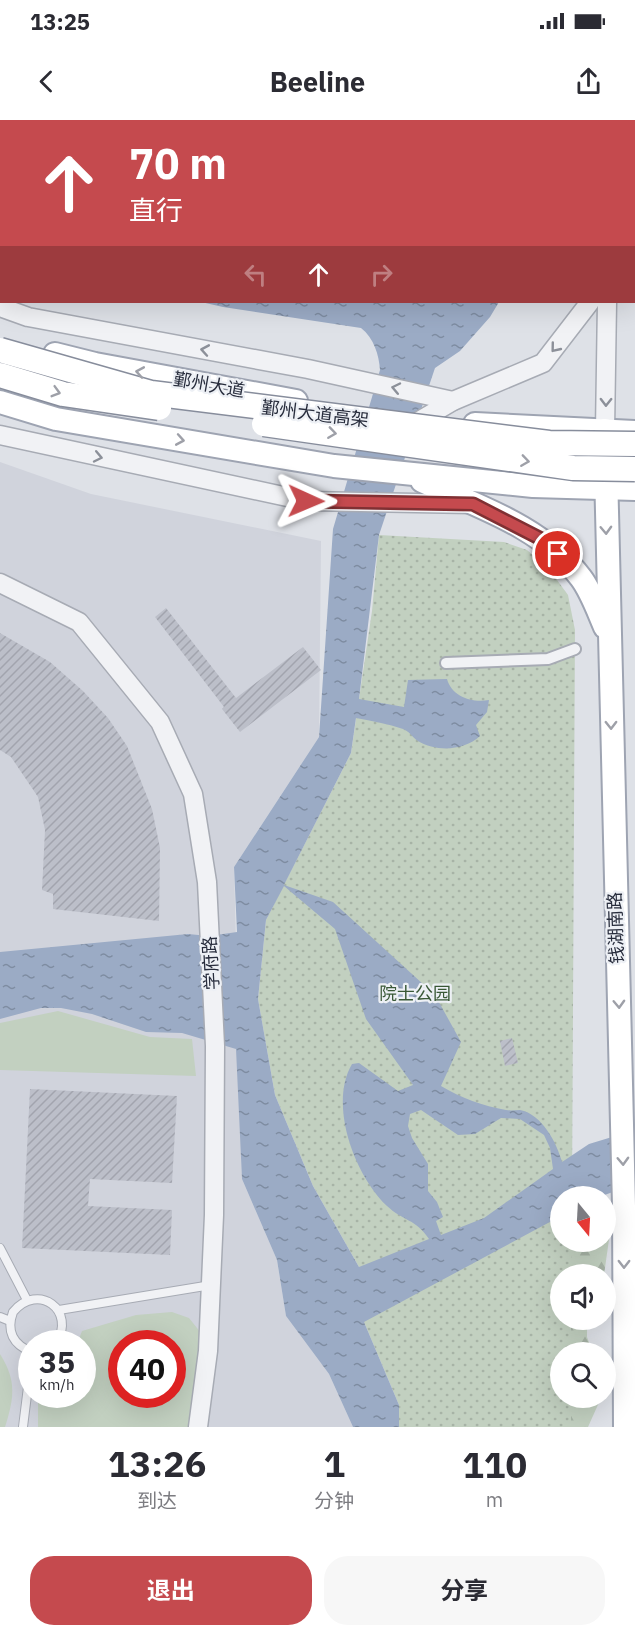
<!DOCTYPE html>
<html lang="zh">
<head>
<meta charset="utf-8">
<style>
	:root { --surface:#fff; --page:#f7f7f7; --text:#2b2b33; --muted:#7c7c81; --accent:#c54a4e }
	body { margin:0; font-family:"IBM Plex Sans","Noto Sans SC",sans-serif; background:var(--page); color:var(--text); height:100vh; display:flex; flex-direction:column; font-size:22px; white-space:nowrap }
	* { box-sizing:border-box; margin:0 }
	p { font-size:20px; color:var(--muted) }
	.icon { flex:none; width:33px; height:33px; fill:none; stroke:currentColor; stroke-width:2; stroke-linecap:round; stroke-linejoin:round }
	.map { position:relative; height:1307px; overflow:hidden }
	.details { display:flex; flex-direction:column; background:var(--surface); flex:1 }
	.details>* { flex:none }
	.top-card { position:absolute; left:0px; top:0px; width:636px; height:183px; box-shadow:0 6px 24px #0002; background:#c54a4e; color:#fff; overflow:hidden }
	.needle { width:39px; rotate:162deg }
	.controls { position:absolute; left:550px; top:1066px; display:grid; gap:12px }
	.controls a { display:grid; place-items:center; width:66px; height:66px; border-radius:50%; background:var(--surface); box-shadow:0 6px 24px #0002; font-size:30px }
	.speed { position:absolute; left:18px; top:1210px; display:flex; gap:12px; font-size:30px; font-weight:700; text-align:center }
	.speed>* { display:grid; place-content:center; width:78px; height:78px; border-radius:50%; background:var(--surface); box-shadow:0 6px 24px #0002; line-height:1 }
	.speed small { font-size:15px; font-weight:400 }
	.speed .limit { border:9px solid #d22; background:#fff; color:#111 }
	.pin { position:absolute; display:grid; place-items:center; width:51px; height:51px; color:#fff; margin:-26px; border:3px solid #fff; border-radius:50%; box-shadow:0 2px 6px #0007 }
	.me { position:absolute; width:66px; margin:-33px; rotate:91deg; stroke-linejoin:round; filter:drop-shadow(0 0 4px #0008) }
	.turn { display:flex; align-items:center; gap:21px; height:126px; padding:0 30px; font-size:27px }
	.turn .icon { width:78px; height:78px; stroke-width:2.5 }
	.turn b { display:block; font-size:42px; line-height:51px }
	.lanes { display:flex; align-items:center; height:57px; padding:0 30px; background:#0003; justify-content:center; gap:30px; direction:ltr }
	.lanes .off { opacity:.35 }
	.eta { display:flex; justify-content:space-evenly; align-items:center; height:102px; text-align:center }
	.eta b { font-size:36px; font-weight:700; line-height:42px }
	.primary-button { display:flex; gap:12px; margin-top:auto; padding:12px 30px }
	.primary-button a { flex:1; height:69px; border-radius:24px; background:var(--accent); color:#fff; font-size:24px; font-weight:700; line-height:69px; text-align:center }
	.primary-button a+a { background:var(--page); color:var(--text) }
	.status { display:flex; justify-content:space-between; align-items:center; height:42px; padding:0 30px; background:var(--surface); direction:ltr }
	.status svg { height:16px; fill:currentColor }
	header { display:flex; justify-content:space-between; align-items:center; height:78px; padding:0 30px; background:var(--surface); font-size:27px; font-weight:700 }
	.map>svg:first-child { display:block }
</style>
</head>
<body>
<div class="status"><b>13:25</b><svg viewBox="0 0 49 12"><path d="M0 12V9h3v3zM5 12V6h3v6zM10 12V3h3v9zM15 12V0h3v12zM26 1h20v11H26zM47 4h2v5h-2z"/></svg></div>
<header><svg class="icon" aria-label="back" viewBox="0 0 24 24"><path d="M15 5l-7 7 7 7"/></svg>Beeline<svg class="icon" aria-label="share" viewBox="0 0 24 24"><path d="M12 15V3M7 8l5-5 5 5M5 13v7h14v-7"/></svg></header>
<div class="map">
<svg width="635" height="1307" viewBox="0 0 635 1307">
	<defs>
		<pattern id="forest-firs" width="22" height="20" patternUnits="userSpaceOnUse" patternTransform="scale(1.5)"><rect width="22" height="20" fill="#c2d0c0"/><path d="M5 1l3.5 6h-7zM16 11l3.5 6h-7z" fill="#a7b3a6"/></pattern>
		<pattern id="park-dots" width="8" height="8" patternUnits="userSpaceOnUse" patternTransform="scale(1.5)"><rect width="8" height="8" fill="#c2d0c0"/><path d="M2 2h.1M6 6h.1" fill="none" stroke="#a7b3a6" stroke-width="1.8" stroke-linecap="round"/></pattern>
		<pattern id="water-ripples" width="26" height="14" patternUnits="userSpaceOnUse" patternTransform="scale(1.5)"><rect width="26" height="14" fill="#9babc5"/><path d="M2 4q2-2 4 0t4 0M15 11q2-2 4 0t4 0" fill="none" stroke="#7e8ca1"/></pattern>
		<pattern id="building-hatch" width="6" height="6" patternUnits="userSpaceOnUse" patternTransform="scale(1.5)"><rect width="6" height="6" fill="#bcbfc9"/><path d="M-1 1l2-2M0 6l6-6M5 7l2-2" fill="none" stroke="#a2a4ae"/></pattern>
	</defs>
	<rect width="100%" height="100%" fill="#dee1e7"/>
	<!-- built -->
	<path fill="#d0d3dc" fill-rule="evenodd" d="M0 342 91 374 321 421 319 617 234 747 242 1059 277 1140 286 1196 329 1254 353 1307H0ZM32 1224H82V1275H32ZM122 1224H172V1275H122Z"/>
	<!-- grass -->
	<g fill="#c2d0c0" fill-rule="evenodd">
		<polygon points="58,891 150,917 192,919 196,956 0,950 0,903"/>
		<path d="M172 1192 189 1198 201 1213 189 1307H38V1275H82V1224H77L82 1211 136 1195ZM122 1224H172V1275H122Z"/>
		<path d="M0 1234C17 1261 14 1278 5 1307H0Z"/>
	</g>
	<!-- forest -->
	<polygon fill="url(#forest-firs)" points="614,1084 604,1155 561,1155 561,1200 587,1200 587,1217 593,1233 561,1233 561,1278 601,1278 588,1307 529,1307 561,1122 606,1122 606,1088"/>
	<!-- park -->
	<polygon fill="url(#park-dots)" points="379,415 504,422 527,430 549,449 568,475 575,510 572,1077 561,1077 561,1122 572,1122 572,1155 561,1155 561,1200 571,1200 571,1233 561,1233 561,1278 571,1278 571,1307 399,1307 399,1285 364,1202 359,1147 313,1066 275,975 258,879 266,800 351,633 372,491"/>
	<!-- water -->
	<path fill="url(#water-ripples)" fill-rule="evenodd" d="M201 182H499L490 197 460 231 435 248 379 415 359 579 404 587 408 560 447 559C452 577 472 583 489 580L487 592 476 605 480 616C464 631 436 632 418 621 412 617 409 611 403 609 388 604 372 601 356 598L351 633 284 765 333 782 435 875 461 922 441 966C461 978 483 986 506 990 511 991 515 990 520 990 542 994 557 1023 562 1042L589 1024 635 1010V1064L599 1077H561V1096L364 1202 399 1285V1307H353L329 1254 286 1196 277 1140 242 1059 236 929 182 913 146 912 92 894 61 888H41L0 899V832L188 814 209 816 237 812 234 747 319 617 333 409 380 250C379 235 374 218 361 208L223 187ZM284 766 335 809 366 899 413 965 398 971 359 943 352 944C328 985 355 1056 387 1086 403 1101 416 1099 429 1119L359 1147 313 1066 275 975 258 879 266 800ZM421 990 458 1015 475 1014 501 998 520 999 544 1015 550 1028 553 1049 484 1098 441 1115 436 1101 443 1097 437 1082 428 1071V1044L412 1018 408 1006 410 994Z"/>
	<!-- building -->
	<g fill="url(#building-hatch)">
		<polygon points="166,488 236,578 303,527 321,550 240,612 222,589 224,587 155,497"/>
		<polygon points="0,513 50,542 83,571 108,598 127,626 152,689 160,728 159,801 53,789 53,774 42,770 45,710 38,677 11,637 0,630"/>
		<polygon points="512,918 518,943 505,946 500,921"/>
		<polygon points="30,969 177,976 172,1063 90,1059 88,1086 172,1090 170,1135 22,1128"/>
	</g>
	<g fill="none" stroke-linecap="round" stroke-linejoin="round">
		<defs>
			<g id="service">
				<polyline points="0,1128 27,1180"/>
				<polyline points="59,1190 211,1165"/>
				<polyline points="0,1197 10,1201"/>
				<path d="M32 1232C13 1225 6 1211 13 1192 38 1162 77 1190 56 1224"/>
				<polyline points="23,1307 32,1235"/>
			</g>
			<polyline id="pedestrian" points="446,543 548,539 575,529"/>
			<g id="tertiary">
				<polyline points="604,0 604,2"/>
				<polyline points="0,187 28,197 308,249 453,281"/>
				<polyline points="419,301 453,281 543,243 590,182"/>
				<polyline points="605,310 607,182"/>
				<polyline points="0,315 306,381 471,384"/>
				<polyline points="0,463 79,502 160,602 193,674 207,762 215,926 214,1095 208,1231 198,1307"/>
			</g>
			<g id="primary">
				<polyline points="55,234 95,244 296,281"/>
				<polyline points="0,282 56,299 334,346 533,366 635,369"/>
				<polyline points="475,304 635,312"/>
				<polyline points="605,310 624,1086 625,1307"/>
				<path d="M422 361C477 386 543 407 581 458 591 471 598 491 605 507"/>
			</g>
		</defs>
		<!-- service casing -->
		<use href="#service" stroke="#a7abb4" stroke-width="10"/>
		<!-- pedestrian casing -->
		<use href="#pedestrian" stroke="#a7abb4" stroke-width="14"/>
		<!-- tertiary casing -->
		<use href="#tertiary" stroke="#a7abb4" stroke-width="21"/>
		<!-- primary casing -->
		<use href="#primary" stroke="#9ea4b2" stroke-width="26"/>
		<!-- service -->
		<use href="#service" stroke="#f1f2f5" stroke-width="8"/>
		<!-- pedestrian -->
		<use href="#pedestrian" stroke="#f1f2f5" stroke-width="10"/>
		<!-- tertiary -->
		<use href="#tertiary" stroke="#f1f2f5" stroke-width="18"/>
		<!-- primary -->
		<use href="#primary" stroke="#fff" stroke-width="22"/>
		<defs>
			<g id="trunk-bridge">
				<polyline points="0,230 151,273 549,323 635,324"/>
				<polyline points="0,255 63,274 159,288"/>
				<polyline points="264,304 573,348 635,349"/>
			</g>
		</defs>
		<!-- trunk-bridge casing -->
		<use href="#trunk-bridge" stroke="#878d9c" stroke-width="27" stroke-linecap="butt"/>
		<!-- trunk-bridge -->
		<use href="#trunk-bridge" stroke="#fff" stroke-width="24"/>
	</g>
	<!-- one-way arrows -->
	<defs><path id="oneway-chevron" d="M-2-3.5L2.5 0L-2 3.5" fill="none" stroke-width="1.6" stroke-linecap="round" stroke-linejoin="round" transform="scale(1.5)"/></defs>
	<g stroke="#8c9099">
		<use href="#oneway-chevron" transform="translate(555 228) rotate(129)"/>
		<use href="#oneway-chevron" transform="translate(205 230) rotate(-170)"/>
		<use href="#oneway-chevron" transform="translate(396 268) rotate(-168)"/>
		<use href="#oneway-chevron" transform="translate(606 282) rotate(91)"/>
		<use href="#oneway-chevron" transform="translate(98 337) rotate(12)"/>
	</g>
	<g stroke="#9ea0a8">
		<use href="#oneway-chevron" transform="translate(140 252) rotate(-170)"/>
		<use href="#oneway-chevron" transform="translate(56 272) rotate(16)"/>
		<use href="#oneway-chevron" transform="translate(332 313) rotate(8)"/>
		<use href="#oneway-chevron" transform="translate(180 320) rotate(10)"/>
		<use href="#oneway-chevron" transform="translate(525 341) rotate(8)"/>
		<use href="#oneway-chevron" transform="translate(606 410) rotate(88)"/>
		<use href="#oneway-chevron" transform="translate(611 605) rotate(89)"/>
		<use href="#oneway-chevron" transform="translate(619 884) rotate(88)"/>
		<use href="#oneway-chevron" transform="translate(623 1041) rotate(88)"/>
		<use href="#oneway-chevron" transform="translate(624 1144) rotate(90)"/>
	</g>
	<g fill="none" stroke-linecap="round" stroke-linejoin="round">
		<defs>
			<polyline id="route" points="306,381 473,384 547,422 558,434"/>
		</defs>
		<!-- route casing -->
		<use href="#route" stroke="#803033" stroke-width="15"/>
		<!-- route -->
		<use href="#route" stroke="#c54a4e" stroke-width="10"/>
	</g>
	<g text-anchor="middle" stroke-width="4.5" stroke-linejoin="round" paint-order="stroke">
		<!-- street labels -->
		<g font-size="18" fill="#282d3d" stroke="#edf0f5">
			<text transform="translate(209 265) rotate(10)" y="6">鄞州大道</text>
			<text transform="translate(315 294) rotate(7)" y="6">鄞州大道高架</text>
			<text transform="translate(616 808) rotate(-92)" y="6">钱湖南路</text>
			<text transform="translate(211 843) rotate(-93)" y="6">学府路</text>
		</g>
		<!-- park labels -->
		<g font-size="18" fill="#395836" stroke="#edf0f5">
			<text x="415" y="880">院士公园</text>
		</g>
	</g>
</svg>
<div class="controls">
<a><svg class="needle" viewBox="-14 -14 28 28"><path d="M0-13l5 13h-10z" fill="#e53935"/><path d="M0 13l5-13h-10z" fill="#7c7c81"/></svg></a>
<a><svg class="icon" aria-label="sound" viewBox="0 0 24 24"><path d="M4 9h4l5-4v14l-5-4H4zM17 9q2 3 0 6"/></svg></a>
<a><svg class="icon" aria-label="search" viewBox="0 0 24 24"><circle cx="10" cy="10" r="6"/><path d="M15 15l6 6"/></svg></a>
</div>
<div class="speed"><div>35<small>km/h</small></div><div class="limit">40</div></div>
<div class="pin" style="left:558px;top:434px;background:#d93025"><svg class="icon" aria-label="arrive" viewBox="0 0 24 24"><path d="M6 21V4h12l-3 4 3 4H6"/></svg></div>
<svg class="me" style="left:306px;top:381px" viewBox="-20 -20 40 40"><path d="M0-17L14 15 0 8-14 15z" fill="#c54a4e" stroke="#fff" stroke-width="4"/></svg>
<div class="top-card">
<div class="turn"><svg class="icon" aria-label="ahead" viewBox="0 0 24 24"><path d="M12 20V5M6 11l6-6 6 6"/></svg><div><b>70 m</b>直行</div></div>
<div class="lanes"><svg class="icon off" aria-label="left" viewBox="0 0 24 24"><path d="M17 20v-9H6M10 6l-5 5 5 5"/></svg><svg class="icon" aria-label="ahead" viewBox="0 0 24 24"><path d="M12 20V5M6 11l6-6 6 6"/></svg><svg class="icon off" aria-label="right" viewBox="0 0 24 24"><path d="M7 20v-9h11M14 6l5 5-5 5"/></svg></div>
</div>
</div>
<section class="details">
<div class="eta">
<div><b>13:26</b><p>到达</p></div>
<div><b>1</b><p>分钟</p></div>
<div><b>110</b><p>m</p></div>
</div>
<div class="primary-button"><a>退出</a><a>分享</a></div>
</section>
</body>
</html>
